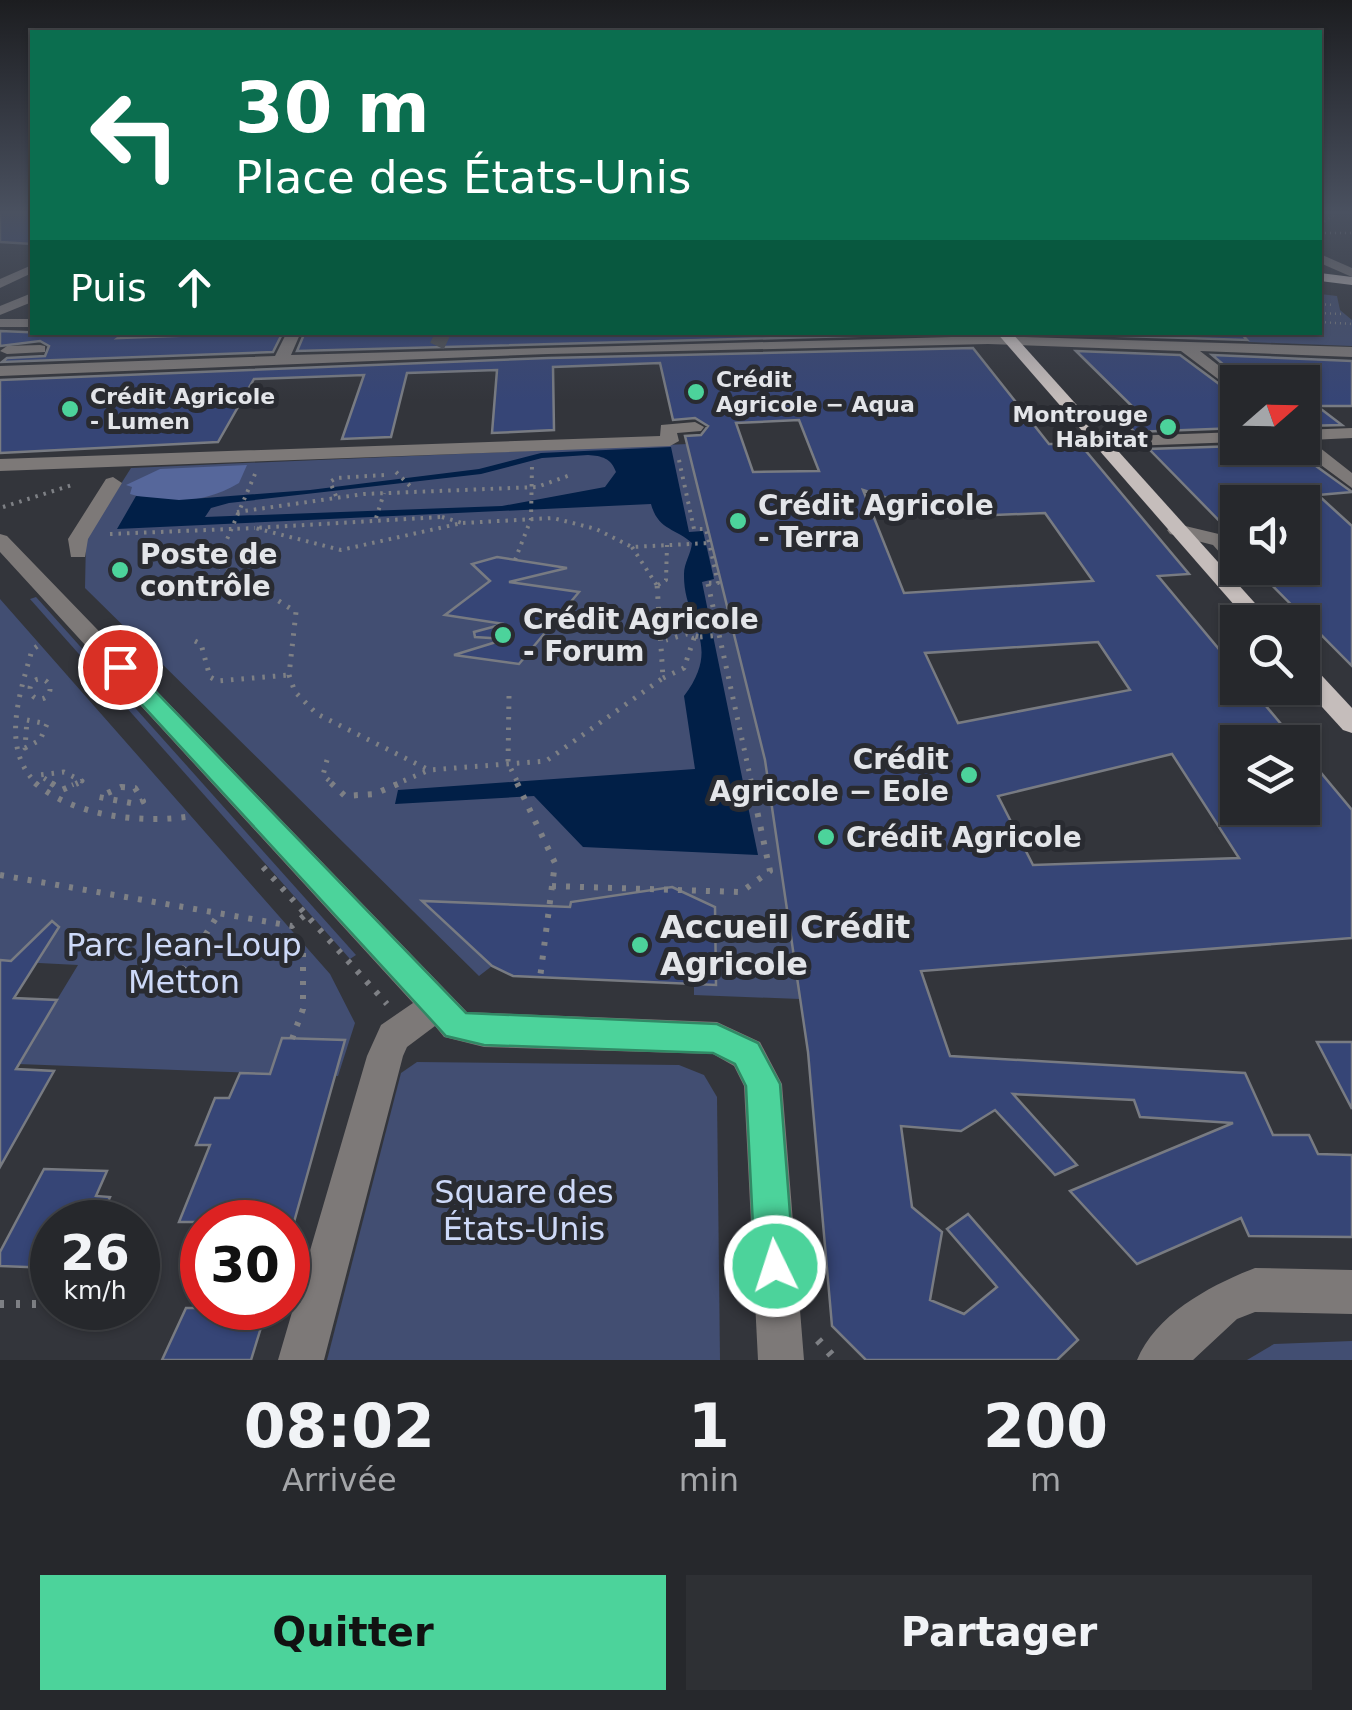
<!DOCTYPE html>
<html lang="fr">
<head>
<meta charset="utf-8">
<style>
	:root { --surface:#26282c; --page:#2e3034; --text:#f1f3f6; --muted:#a4a6a9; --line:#424448; --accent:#4cd39b }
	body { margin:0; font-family:"DejaVu Sans",sans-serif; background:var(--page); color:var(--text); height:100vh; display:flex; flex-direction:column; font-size:38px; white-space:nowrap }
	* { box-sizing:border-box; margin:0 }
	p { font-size:32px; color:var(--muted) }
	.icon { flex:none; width:55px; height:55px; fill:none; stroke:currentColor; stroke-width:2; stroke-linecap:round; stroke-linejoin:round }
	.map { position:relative; height:1360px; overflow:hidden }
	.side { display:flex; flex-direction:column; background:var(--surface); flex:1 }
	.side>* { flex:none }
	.top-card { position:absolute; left:30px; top:30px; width:1292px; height:305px; border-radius:0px; box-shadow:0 2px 8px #0004,0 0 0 2px var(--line); background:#0b6e4f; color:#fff; overflow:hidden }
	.needle { width:65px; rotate:70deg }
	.controls { position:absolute; left:1220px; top:365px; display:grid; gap:20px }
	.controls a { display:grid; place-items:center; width:100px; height:100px; border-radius:0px; background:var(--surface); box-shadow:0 2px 8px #0004,0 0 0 2px var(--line); font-size:50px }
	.speed { position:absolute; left:30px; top:1200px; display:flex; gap:20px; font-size:50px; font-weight:700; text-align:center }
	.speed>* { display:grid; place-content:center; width:130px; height:130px; border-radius:50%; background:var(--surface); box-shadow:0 2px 8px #0004,0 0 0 2px var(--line); line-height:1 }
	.speed small { font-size:25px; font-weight:400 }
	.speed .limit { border:15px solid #d22; background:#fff; color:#111 }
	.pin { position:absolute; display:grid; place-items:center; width:85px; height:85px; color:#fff; margin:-42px; border:5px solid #fff; border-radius:50%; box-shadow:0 2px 10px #0007 }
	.me { position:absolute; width:110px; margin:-55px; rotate:356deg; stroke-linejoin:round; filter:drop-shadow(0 0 8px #0008) }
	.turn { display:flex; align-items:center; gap:35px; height:210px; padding:0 40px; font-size:45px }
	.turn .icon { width:130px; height:130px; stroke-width:2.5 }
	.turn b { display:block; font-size:70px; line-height:85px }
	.then { display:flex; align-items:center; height:95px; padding:0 40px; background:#0003; gap:20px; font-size:38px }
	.eta { display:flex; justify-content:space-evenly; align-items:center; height:170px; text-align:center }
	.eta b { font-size:60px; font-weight:700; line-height:70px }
	.cta { display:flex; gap:20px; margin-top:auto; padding:20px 40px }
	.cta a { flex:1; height:115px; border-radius:0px; background:var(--accent); color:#111; font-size:40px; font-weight:700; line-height:115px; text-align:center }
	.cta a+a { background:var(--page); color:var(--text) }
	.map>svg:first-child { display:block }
</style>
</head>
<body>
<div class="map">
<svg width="1352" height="1360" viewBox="0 0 1352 1360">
	<rect width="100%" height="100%" fill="#33353b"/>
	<!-- green -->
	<g fill="#424e72">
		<polygon points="1320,294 1337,296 1340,310 1352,320 1352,346 1249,342 1240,333 1320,332"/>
		<polygon points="688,444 765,760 800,999 694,995 694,984 716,984 715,907 672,887 572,902 570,907 434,903 435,913 492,966 479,976 85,588 86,539 131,468"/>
		<polygon points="36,597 356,955 350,959 30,599"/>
		<polygon points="0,599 330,974 355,1023 338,1076 18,1064 78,965 0,961"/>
		<polygon points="417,1062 679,1065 704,1075 717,1097 720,1360 327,1360 401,1073"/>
		<polygon points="1352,1341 1352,1360 1247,1360 1274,1344"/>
	</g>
	<!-- forest -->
	<path fill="#56679b" d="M247 465 239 483C206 503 167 506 130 494L132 487 126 485 160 469Z"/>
	<!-- water -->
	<path fill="#011f47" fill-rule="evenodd" d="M671 447 689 532 703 531 714 579 702 582 758 855 583 847 534 796 395 804 398 790 695 769 684 696C724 643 683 623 684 574 684 563 691 554 692 543 675 528 658 530 651 504L117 529 136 496 179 500 310 490 479 469 541 453ZM588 455C602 456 611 458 616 472L605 487 502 506 205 517 211 508 229 503 481 474 542 458Z"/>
	<!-- building -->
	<g fill="#364576" stroke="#787b82" stroke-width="2.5" fill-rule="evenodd">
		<polygon points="0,211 32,211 32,244 0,242"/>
		<polygon points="0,331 121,336 118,338 283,332 273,352 2,362 7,358 45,356 49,346 40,341 0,346"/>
		<polygon points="305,332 432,332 441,340 455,332 961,333 297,351"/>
		<polygon points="1057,332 1240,332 1247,340 1059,334"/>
		<path d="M973 348 1049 444H1080L1189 574 1158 576 1238 672V688H1251L1296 742H1238V808H1302V750L1352 810V938L921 971 950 1056 1245 1073 1273 1135H1309L1318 1154 1352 1155V1237L1249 1236 1241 1218 1137 1264 1070 1191 1233 1123 1140 1117 1134 1100 1013 1094 1077 1165 1055 1175 995 1110 961 1131 901 1126 912 1207 942 1232 930 1300 964 1314 997 1287 947 1229 968 1214 1078 1340 1057 1360H866L832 1326 808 1052 765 760 685 436 701 435 708 426 695 418 673 420 660 363 553 367 554 430 492 433 497 370 407 373 391 437 342 439 364 375 254 379 218 442 0 453V380L548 358ZM799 420 819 471 753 472 736 423ZM863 490 945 517 1045 513 1093 581 904 593ZM1098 642 1130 690 958 723 925 653ZM1172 754 1239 858 1033 865 998 796Z"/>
		<polygon points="1076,351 1180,355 1238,398 1238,428 1134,432 1124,418 1143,417"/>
		<polygon points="1212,355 1352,361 1352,406 1317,406 1342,425 1302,426 1302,382 1244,382"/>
		<polygon points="1238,446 1259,448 1270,457 1302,456 1352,492 1318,495 1352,526 1352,666 1255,568 1302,568 1302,502 1238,502 1238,540 1149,449"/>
		<polygon points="497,557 567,568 509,582 579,592 519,664 454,655 506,639 475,637 474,632 504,624 445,615 490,581 472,564"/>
		<polygon points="672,887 715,907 716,985 513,976 492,966 422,901 570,907 571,902"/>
		<polygon points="52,921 59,927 14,998 57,1000 16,1069 54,1071 0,1167 0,960 11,961"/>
		<polygon points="282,1038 345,1040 294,1222 179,1222 210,1145 196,1145 215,1098 229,1098 240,1073 270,1074"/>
		<polygon points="1317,1042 1352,1042 1352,1109"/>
		<polygon points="44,1169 107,1171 96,1196 110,1197 99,1222 52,1222 52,1268 0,1266 0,1252"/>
		<polygon points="186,1308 267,1308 251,1360 162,1360"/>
	</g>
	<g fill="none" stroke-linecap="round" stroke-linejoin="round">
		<!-- minor-tunnel -->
		<polyline stroke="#4d4f55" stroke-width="15" stroke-dasharray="15 8" stroke-linecap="butt" points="437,346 443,333"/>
		<!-- path-far4 -->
		<g stroke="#7e8085" stroke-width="2.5" stroke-dasharray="1 4" stroke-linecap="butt">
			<polyline points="1320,224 1341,211"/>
			<polyline points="1320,233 1352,233"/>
			<polyline points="32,241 28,244 32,243"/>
			<polyline points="1320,304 1333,305"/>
			<polyline points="1320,313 1343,314"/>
			<polyline points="1320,322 1352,324"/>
		</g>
		<!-- path-far3 -->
		<g stroke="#7e8085" stroke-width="4" stroke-dasharray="2.5 6" stroke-linecap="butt">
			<polyline points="679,460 694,529 706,529 718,583 708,583 709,587"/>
			<polyline points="396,472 414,490"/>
			<polyline points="255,474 216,565 256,587"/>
			<polyline points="336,496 330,482 336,478 385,475"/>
			<polyline points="3,507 72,485"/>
			<polyline points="237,512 364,494 537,487 573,474"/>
			<polygon points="442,517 462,523 341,550 255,528"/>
			<polyline points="376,518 384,493"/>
			<polyline points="463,523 553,518 596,529 632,547 709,543"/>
			<polyline points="110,534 255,528"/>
			<polyline points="632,547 658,587"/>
			<polyline points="515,560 531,519 532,465"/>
			<polyline points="658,585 666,580 667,545"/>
		</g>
		<!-- path-far2 -->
		<g stroke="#7e8085" stroke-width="5" stroke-dasharray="2.5 8" stroke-linecap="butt">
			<polyline points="252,584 296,612 289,675 295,692 317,714 429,770 546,761 663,678 657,584"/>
			<polyline points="708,584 752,785"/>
			<polyline points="700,637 719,635"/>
			<polyline points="195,641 201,644 210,677 217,681 289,675"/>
			<polyline points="663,678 684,668 694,638 700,637 687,634 666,640"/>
			<circle cx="40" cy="689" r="10"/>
			<polyline points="509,696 508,763 519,785"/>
			<polygon points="27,720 47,724 40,740 25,748"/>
			<polyline points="327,760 323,775 334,785"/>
			<path d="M38 785C0 750 19 696 32 650L40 644"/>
			<polyline points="55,785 39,775 64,772 82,781 72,785"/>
			<polyline points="394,785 427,771"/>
		</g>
		<!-- path-far1 -->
		<g stroke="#7e8085" stroke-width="6" stroke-dasharray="4 10" stroke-linecap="butt">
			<path d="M35 783C75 817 143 824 192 816"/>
			<polyline points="51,783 62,790 78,783"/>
			<polyline points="331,783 345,796 374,794 400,783"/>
			<polyline points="517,783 555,863 540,978"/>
			<polygon points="121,787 135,788 143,801 136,804 99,797"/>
			<polyline points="263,867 387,1004"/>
			<polyline points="0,875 292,926 305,915"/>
			<polyline points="552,886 741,892 770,871 751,783"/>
			<polyline points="183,970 218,915"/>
			<polyline points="292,1039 303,1009 303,943"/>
		</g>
		<!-- path -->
		<g stroke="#7e8085" stroke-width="8" stroke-dasharray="4 12" stroke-linecap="butt">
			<polyline points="0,1304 51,1304"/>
			<polyline points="818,1340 836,1360"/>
		</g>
		<!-- minor -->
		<g fill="#7d7978" fill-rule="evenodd">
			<polygon points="1320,254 1352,268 1352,277 1320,263"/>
			<polygon points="32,265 32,273 0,288 0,279"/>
			<polygon points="32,293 32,302 0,315 0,306"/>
			<rect x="0" y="319" width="32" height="8"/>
			<polygon points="287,332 301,332 291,355 988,336 1352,347 1352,357 1200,351 1240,382 1238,394 1181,351 988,344 548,354 0,376 0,366 275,356"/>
			<polygon points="451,332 443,337 436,333 436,332"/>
			<polygon points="40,345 45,346 45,352 7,354 0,351 7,346"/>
			<polygon points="695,422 704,427 701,431 677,433 679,441 670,446 0,471 0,459 660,436 661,425"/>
			<polygon points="1352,428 1352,438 1310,440 1352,473 1352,488 1298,448 1302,448 1302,430"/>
			<polygon points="1238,432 1238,442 1102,447 1093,442 1102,437"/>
			<polygon points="113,477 122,483 88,539 85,557 71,557 68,539 106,479"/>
			<polygon points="1177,524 1227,536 1238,546 1238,565 1230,564 1213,545 1170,534 1167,530"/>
			<polygon points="0,534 7,536 467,1012 717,1022 760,1042 782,1084 804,1360 758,1360 744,1086 734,1066 713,1054 484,1047 444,1037 435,1026 407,1047 403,1056 324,1360 278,1360 367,1056 381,1025 413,1003 0,552"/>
			<path d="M1255 1268 1352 1270V1314L1255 1312 1237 1319 1193 1360H1137C1156 1314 1211 1285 1255 1268Z"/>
		</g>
		<!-- major -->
		<g fill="#c5bdbb" fill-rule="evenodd">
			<polygon points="1320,273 1352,277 1352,285 1320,281"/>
			<polygon points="996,332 1011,332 1272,622 1249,622"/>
			<polygon points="1302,662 1311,664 1352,708 1352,733 1343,730 1302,685"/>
		</g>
	</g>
	<!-- sky -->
	<linearGradient id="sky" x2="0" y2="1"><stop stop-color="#1c1d20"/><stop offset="0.53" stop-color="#4a5160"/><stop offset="1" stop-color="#4a5160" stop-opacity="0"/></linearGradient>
	<rect width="1352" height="401" fill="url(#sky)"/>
	<!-- route -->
	<polygon fill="#4cd39b" stroke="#318965" stroke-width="2.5" points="120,660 127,662 466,1013 717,1024 758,1043 780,1084 794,1266 789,1279 775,1285 761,1279 755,1266 746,1086 735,1064 713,1053 484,1045 446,1036 112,672 112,662"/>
	<!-- markers -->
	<g fill="#4cd39b" stroke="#292b31" stroke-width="4">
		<circle cx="696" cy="392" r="10"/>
		<circle cx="70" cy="409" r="10"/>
		<circle cx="1168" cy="427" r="10"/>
		<circle cx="738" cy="521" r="10"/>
		<circle cx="120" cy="570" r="10"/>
		<circle cx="503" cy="635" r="10"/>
		<circle cx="969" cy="775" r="10"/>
		<circle cx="826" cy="837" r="10"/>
		<circle cx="640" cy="945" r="10"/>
	</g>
	<g text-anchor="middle" stroke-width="10" stroke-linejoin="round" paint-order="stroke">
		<!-- far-poi labels -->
		<g font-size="22" font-weight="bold" fill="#e3e5e9" stroke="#292b31" text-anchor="start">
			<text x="716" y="387">Crédit<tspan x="716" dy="25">Agricole − Aqua</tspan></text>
			<text x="90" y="404">Crédit Agricole<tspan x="90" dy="25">- Lumen</tspan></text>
			<text x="1148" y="422" text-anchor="end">Montrouge<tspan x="1148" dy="25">Habitat</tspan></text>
		</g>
		<!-- poi labels -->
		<g font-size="28" font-weight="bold" fill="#e3e5e9" stroke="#292b31" text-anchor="start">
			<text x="758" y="515">Crédit Agricole<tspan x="758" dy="32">- Terra</tspan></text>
			<text x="140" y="564">Poste de<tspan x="140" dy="32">contrôle</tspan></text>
			<text x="523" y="629">Crédit Agricole<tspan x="523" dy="32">- Forum</tspan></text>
			<text x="949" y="769" text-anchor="end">Crédit<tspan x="949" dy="32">Agricole − Eole</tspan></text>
			<text x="846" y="847">Crédit Agricole</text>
		</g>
		<!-- near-poi labels -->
		<g font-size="32" font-weight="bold" fill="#e3e5e9" stroke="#292b31" text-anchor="start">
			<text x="660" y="938">Accueil Crédit<tspan x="660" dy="37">Agricole</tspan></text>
		</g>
		<!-- near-park labels -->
		<g font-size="32" fill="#cdd9f8" stroke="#292b31">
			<text x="184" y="956">Parc Jean-Loup<tspan x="184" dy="37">Metton</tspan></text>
			<text x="524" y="1203">Square des<tspan x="524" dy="37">États-Unis</tspan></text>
		</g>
	</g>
</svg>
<div class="controls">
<a><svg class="needle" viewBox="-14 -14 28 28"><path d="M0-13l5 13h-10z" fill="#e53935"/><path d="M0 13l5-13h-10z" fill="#a4a6a9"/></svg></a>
<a><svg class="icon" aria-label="sound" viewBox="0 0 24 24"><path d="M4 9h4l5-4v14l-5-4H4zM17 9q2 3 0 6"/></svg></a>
<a><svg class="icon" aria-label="search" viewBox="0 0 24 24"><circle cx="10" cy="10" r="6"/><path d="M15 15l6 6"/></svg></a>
<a><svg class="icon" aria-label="layers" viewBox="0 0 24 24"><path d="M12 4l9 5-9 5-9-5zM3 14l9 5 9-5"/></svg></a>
</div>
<div class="speed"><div>26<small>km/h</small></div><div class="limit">30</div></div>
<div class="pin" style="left:120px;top:667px;background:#d93025"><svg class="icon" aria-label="arrive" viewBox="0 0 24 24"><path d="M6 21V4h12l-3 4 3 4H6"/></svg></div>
<svg class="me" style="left:775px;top:1266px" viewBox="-20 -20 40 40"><circle r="17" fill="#4cd39b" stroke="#fff" stroke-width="3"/><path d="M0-11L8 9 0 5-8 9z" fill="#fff"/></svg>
<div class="top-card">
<div class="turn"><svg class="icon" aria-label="left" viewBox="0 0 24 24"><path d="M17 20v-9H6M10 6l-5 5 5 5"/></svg><div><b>30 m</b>Place des États-Unis</div></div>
<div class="then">Puis<svg class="icon" aria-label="ahead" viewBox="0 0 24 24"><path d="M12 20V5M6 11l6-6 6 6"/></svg></div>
</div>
</div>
<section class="side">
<div class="eta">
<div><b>08:02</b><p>Arrivée</p></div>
<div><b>1</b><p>min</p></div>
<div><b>200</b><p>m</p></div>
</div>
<div class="cta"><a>Quitter</a><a>Partager</a></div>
</section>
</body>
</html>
